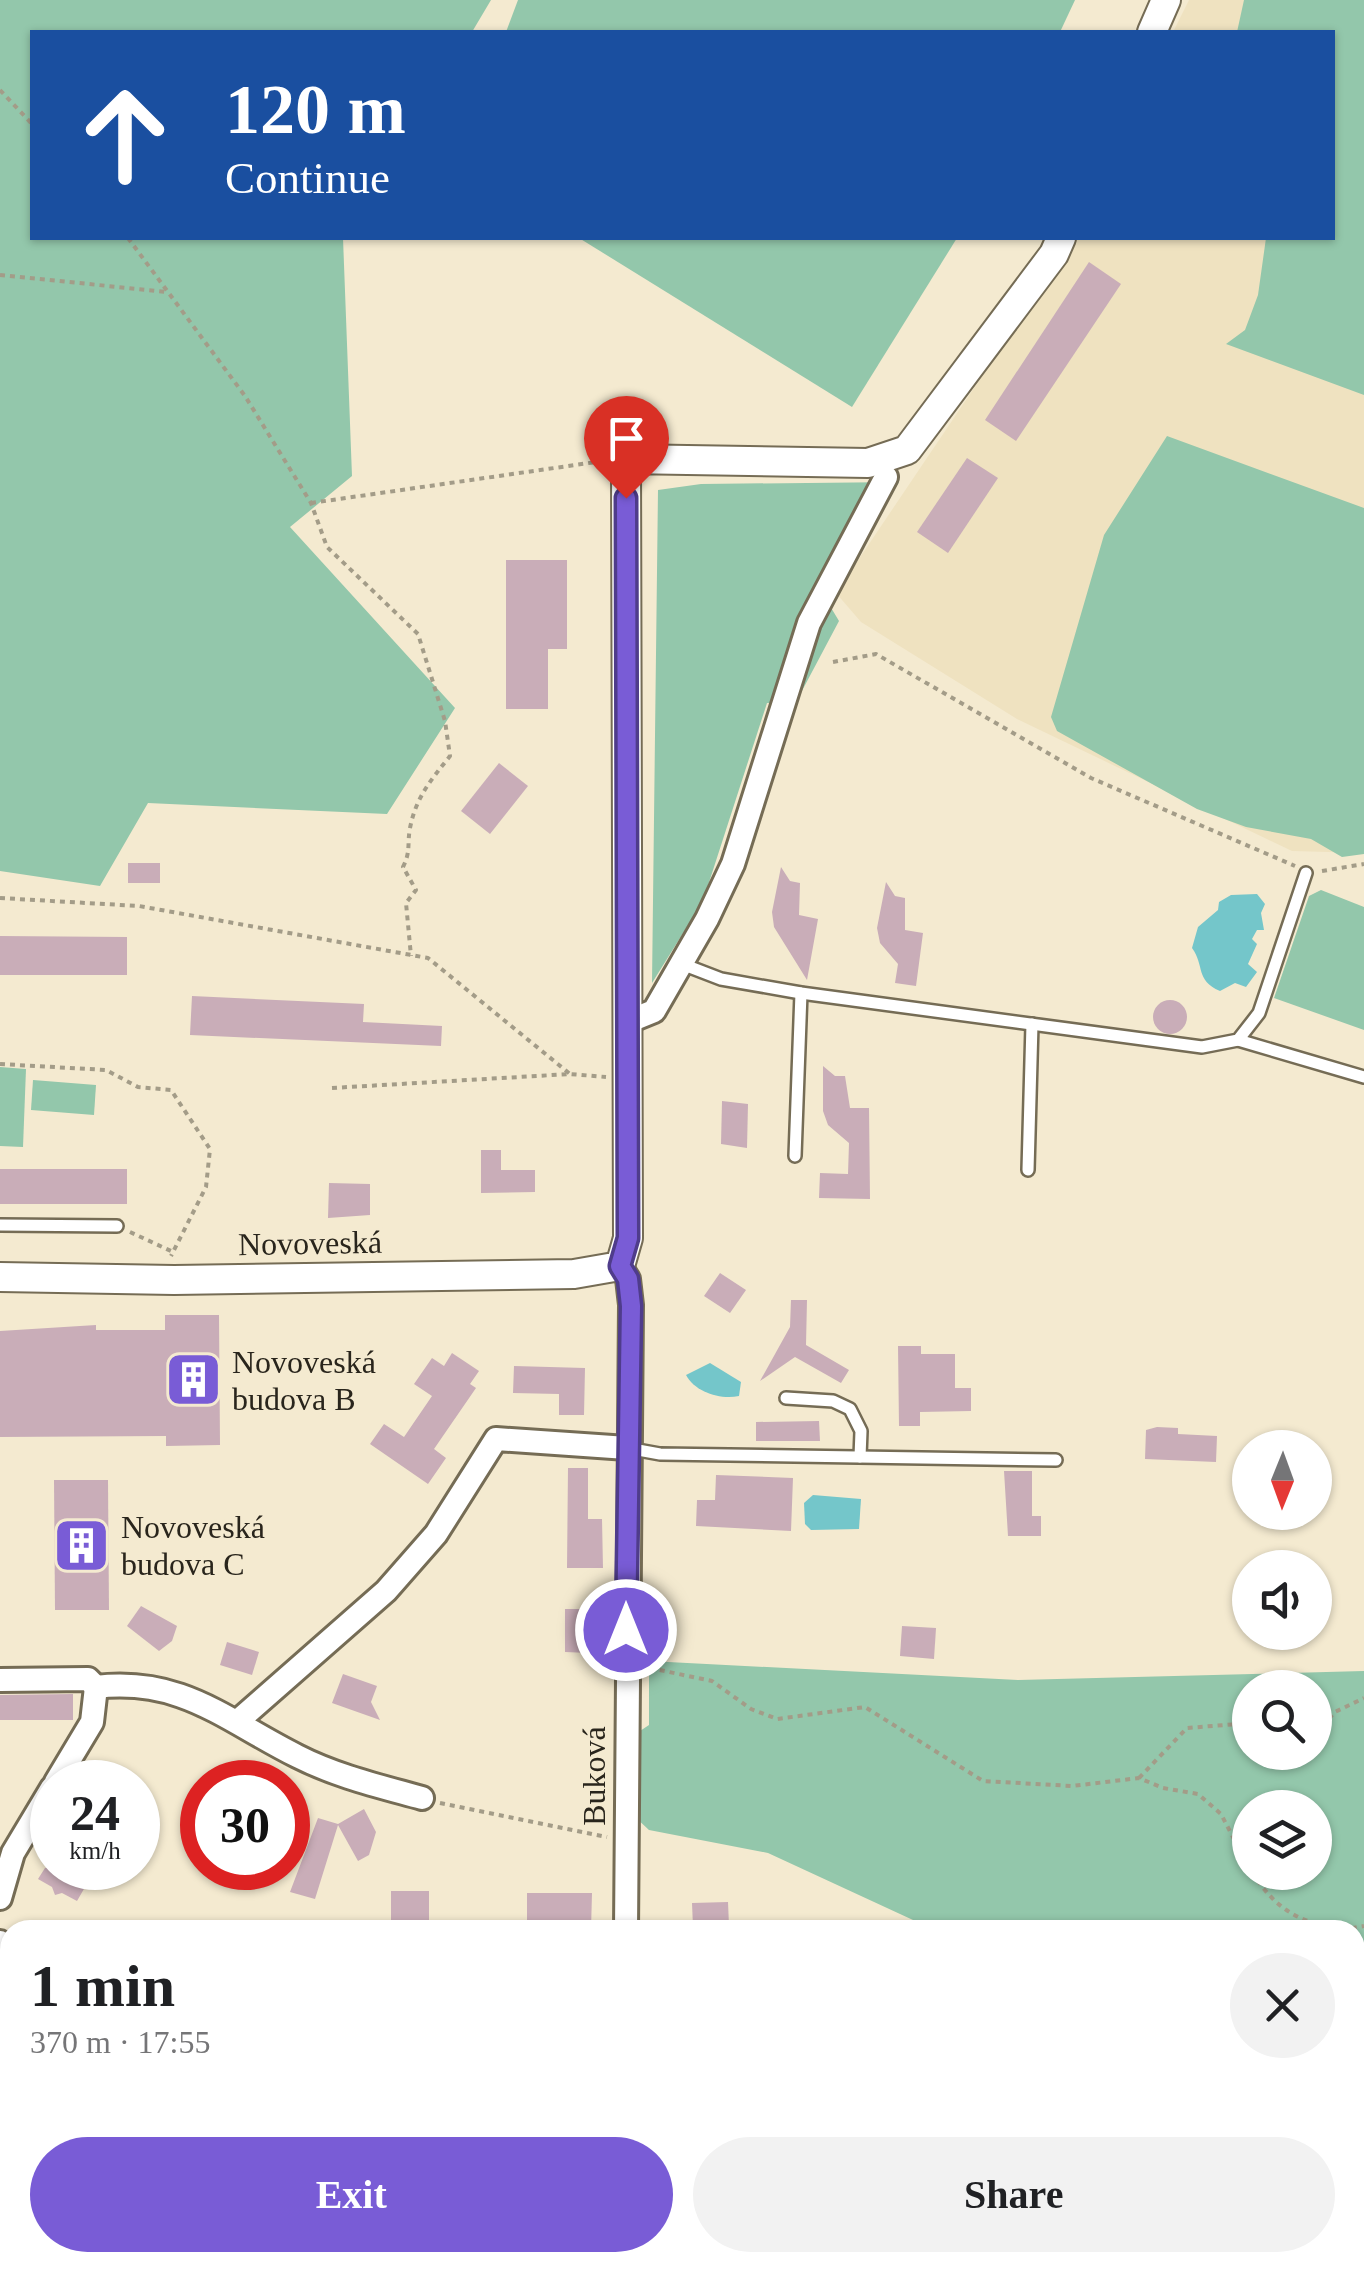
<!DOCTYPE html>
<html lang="en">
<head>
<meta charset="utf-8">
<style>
	:root { --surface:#fff; --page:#f2f2f2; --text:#202124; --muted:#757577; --accent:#795cd6 }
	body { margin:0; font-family:Georgia,serif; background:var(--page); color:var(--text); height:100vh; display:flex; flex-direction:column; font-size:38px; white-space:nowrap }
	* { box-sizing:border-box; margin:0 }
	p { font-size:32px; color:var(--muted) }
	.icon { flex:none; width:55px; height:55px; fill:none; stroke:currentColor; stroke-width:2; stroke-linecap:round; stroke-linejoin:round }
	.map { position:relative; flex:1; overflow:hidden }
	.side { position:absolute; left:0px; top:1920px; width:1365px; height:352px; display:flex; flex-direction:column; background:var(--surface); border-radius:30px 30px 0 0; box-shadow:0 2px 8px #0004 }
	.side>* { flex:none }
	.guide { position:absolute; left:30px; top:30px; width:1305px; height:210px; border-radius:0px; box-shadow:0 2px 8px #0004; background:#1a4fa0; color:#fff; overflow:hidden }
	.needle { width:65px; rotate:181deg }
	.tools { position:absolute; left:1232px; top:1430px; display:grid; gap:20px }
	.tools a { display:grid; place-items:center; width:100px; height:100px; border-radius:50%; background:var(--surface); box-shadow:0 2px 8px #0004; font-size:50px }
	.speed { position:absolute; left:30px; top:1760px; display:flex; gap:20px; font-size:50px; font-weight:700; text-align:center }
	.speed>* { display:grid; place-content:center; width:130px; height:130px; border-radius:50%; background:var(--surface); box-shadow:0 2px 8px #0004; line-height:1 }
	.speed small { font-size:25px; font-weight:400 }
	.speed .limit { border:15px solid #d22; background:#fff; color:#111 }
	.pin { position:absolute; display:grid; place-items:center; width:85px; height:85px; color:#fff; margin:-102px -42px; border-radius:50% 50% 50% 0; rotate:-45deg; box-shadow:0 0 10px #0007 }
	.pin .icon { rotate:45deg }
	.me { position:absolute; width:110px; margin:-55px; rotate:0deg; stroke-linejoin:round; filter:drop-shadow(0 0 8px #0008) }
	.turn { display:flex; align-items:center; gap:35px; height:210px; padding:0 30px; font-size:45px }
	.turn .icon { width:130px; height:130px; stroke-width:2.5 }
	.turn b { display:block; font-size:70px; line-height:85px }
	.round { display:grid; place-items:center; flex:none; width:105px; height:105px; border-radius:52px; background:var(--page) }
	.overview { display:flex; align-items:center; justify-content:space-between; height:170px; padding:0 30px }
	h1 { font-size:60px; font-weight:700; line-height:75px }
	.action { display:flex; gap:20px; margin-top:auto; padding:20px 30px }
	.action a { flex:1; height:115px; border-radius:60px; background:var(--accent); color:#fff; font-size:40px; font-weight:700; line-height:115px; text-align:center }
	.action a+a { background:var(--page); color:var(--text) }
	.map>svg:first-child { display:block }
</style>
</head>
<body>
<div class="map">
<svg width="1364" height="2271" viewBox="0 0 1364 2271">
	<rect width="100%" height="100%" fill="#f4ead0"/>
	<!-- built -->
	<polygon fill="#efe2c0" points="1189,0 1364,0 1364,853 1292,851 1017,719 861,622 836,593 1075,238 1332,238 1332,32 1173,32"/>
	<!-- green -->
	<g fill="#93c7ab" fill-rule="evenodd">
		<polygon points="0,0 491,0 472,32 32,32 32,238 343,238 352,476 290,527 455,708 387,814 148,803 100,886 0,871"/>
		<polygon points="518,0 1075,0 1060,32 506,32"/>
		<polygon points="1244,0 1364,0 1364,395 1226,344 1245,330 1258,295 1266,238 1332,238 1332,32 1237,32"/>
		<polygon points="579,238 957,238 852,407"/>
		<polygon points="1167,436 1364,508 1364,854 1342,857 1311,839 1246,827 1197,809 1057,731 1051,717 1104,535"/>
		<polygon points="899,482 827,601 839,621 795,704 767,703 703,901 652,983 658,490 701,484"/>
		<polygon points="1321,890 1364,907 1364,1030 1274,998 1309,896"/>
		<polygon points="0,1067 26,1069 23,1147 0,1146"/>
		<polygon points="33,1080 96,1085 94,1115 31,1110"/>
		<path d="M649 1661 1018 1680 1364 1671V2271H282L285 2262H1355V1930H912L913 1920 768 1853 649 1830 634 1816V1735L649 1725ZM1250 1688H1315V1752H1250ZM1250 1808H1315V1872H1250Z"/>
	</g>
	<!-- water -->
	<g fill="#74c6ca">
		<path d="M1257 894 1265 904 1261 913 1264 930H1257L1252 939 1257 944 1248 964 1257 972 1246 987 1235 983 1220 991C1195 980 1205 966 1192 948L1198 927 1218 910 1219 902 1231 895Z"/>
		<path d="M710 1363 741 1382 739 1396C720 1400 695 1392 686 1375Z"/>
		<polygon points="813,1495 861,1499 859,1529 811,1530 805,1524 804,1503"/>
	</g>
	<!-- building -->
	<g fill="#c9adb8">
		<polygon points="1089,262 1121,284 1016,441 985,420"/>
		<polygon points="967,458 998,478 948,553 917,532"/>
		<polygon points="506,560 567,560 567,649 548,649 548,709 506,709"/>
		<polygon points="499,763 528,786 490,834 461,811"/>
		<rect x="128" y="863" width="32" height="20"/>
		<polygon points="781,867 790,881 800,883 799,915 818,919 807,980 774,927 772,912"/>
		<polygon points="886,882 895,896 905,898 905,930 923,933 916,986 895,983 898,964 880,943 877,928"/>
		<polygon points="0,936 127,937 127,975 0,975"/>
		<polygon points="192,996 364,1004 363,1022 442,1026 441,1046 190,1035"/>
		<circle cx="1170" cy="1017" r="17"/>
		<polygon points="823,1066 835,1076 845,1076 850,1108 869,1108 870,1199 819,1198 820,1173 848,1174 849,1143 828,1125 823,1111"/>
		<polygon points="722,1101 748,1104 747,1148 721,1144"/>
		<polygon points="481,1150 501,1150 501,1170 535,1170 535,1192 481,1193"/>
		<rect x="0" y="1169" width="127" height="35"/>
		<polygon points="329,1183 370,1184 370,1215 328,1218"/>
		<polygon points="720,1273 746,1290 730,1313 704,1296"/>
		<polygon points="791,1300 807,1300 806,1345 849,1370 841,1383 795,1357 760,1381 790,1327"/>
		<polygon points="165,1315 219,1315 220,1445 166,1446 166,1436 0,1437 0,1331 96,1325 96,1330 165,1330"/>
		<polygon points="898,1346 921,1346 921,1354 955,1354 955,1388 971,1388 971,1411 920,1412 920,1426 899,1426"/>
		<polygon points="452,1353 479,1371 470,1384 476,1388 434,1449 446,1458 428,1484 370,1444 384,1424 404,1437 432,1396 414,1384 432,1358 444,1366"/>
		<polygon points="514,1366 585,1368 584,1415 559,1415 559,1394 513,1393"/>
		<polygon points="819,1421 820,1441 756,1441 756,1422"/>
		<polygon points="1157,1427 1178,1428 1178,1434 1217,1436 1216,1462 1145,1459 1146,1430"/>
		<polygon points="568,1468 588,1468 588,1519 602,1519 603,1568 567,1568"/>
		<polygon points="1004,1471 1032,1471 1032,1516 1041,1516 1041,1536 1008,1536"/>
		<polygon points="716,1475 793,1478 791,1531 696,1526 697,1500 715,1500"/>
		<polygon points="54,1480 108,1480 109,1610 55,1610"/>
		<polygon points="141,1606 177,1626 172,1641 159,1651 127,1626"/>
		<polygon points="565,1609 590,1609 589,1653 565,1652"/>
		<polygon points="902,1626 936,1628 934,1659 900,1656"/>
		<polygon points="227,1642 259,1652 252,1675 220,1665"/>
		<polygon points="343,1674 377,1686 371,1702 380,1720 332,1703"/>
		<polygon points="73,1694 73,1720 0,1720 0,1695"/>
		<polygon points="364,1809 376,1832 369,1855 358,1861 338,1825 315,1899 290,1892 318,1818 338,1824"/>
		<polygon points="45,1868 96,1868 77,1901 62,1893 55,1895 52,1887 38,1879"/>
		<polygon points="391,1891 429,1891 429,1924 391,1923"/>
		<polygon points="527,1893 592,1893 591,1930 527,1930"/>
		<polygon points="728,1902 729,1926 693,1927 692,1903"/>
	</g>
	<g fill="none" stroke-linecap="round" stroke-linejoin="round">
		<defs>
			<g id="service">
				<polyline points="682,964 721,979 801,993 1202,1047 1238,1040 1259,1013 1306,873"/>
				<polyline points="1238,1040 1364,1077"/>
				<polyline points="795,1156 801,993"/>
				<polyline points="1028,1170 1032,1024"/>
				<polyline points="0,1225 117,1226"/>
				<polyline points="786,1398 833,1401 850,1409 861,1431 860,1457"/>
				<polyline points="627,1448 660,1454 1056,1460"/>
			</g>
			<g id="minor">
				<polyline points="627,1022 654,1011 707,919 733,864 809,623 886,477"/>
				<polyline points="620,1266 628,1279 631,1305 626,1930"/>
				<polyline points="0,1680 88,1679 96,1687"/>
				<path d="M96 1687C182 1677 225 1720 297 1756 336 1776 379 1786 422 1798"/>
				<polyline points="239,1720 386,1591 436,1534 496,1439 627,1448"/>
				<polyline points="56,1782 92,1722 96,1687"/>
				<polyline points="0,1898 13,1853 52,1788"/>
				<polyline points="0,1942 10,2023 0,2053"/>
				<polyline points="0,2203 10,2209"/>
				<polyline points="96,2262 104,2271"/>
			</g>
			<g id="tertiary">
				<polyline points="1152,32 1166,0"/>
				<polyline points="0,1277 174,1280 574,1274 620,1266 628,1238 626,459 868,463 907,450 1054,254 1061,238"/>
			</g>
		</defs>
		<!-- service casing -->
		<use href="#service" stroke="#756c55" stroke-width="16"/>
		<!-- minor casing -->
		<use href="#minor" stroke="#756c55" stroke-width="28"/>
		<!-- tertiary casing -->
		<use href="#tertiary" stroke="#756c55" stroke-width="32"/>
		<!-- path -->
		<g stroke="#a39c88" stroke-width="4" stroke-dasharray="5 5" stroke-linecap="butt">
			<polyline points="0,90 32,124"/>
			<path d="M128 238 245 396 311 503 327 547 418 634 445 721 450 756C431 780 416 797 410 828 407 844 411 851 403 867L416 890 406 903 411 956"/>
			<polyline points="0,275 167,292"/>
			<polyline points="311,503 603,461"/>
			<polyline points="833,662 876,654 1091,778 1295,866"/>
			<polyline points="1322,871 1364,864"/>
			<polyline points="0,898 139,906 428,958 570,1074"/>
			<polyline points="0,1064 106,1070 138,1087 171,1090 210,1149 206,1187 171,1256"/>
			<polyline points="332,1088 570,1074 606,1077"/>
			<polyline points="130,1232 171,1251"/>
			<polyline points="650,1668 712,1681 751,1709 777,1719 865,1707 983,1781 1072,1786 1139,1778 1163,1788 1198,1794 1221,1814 1250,1870"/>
			<polyline points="1315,1733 1335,1712 1364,1698"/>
			<polyline points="1139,1778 1187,1728 1250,1723"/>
			<polyline points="440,1803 607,1837"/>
			<path d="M1252 1872C1276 1910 1298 1921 1340 1930"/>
			<polyline points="1342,1930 1364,1926"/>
			<polyline points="1355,2132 1364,2134"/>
			<polyline points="1355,2167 1364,2187"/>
			<polyline points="1355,2221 1364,2201"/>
			<polyline points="855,2262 860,2271"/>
			<polyline points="1296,2271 1308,2262"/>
		</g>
		<!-- service -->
		<use href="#service" stroke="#fff" stroke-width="11"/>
		<!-- minor -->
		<use href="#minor" stroke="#fff" stroke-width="22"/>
		<!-- tertiary -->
		<use href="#tertiary" stroke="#fff" stroke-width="28"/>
	</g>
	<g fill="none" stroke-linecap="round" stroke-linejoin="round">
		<defs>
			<polyline id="route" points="626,498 628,1238 620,1266 628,1279 631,1306 626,1630"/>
		</defs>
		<!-- route casing -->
		<use href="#route" stroke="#4f3c8b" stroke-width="25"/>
		<!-- route -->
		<use href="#route" stroke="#795cd6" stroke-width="18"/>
	</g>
	<!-- icons -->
	<defs>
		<symbol id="building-square" viewBox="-11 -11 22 22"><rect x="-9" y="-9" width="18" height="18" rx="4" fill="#795cd6" stroke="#f4ead0"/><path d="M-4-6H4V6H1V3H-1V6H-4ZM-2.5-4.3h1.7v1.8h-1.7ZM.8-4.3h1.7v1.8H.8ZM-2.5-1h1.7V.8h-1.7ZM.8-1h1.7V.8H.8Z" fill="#fff"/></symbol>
	</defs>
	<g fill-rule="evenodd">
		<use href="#building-square" x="162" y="1348" width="63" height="63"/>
		<use href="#building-square" x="50" y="1514" width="63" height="63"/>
	</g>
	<g text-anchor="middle" stroke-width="8" stroke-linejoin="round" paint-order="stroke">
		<!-- street labels -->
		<g font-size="32" fill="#29251c" stroke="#f4ead0">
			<text transform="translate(310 1243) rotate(-1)" y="11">Novoveská</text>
			<text transform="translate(594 1776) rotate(-90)" y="11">Buková</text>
		</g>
		<!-- poi labels -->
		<g font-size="32" fill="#29251c" stroke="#f4ead0" text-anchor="start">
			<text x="232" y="1373">Novoveská<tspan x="232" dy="37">budova B</tspan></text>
			<text x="121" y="1538">Novoveská<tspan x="121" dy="37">budova C</tspan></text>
		</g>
	</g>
</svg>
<div class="tools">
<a><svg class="needle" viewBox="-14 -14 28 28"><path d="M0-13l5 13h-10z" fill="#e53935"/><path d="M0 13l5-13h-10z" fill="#757577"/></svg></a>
<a><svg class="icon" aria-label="sound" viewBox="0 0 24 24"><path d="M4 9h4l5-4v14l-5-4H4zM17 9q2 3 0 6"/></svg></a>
<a><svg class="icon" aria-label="search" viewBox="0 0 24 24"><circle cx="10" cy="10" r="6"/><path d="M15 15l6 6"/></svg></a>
<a><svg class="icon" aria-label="layers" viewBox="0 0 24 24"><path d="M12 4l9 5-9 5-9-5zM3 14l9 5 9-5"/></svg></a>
</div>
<div class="speed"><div>24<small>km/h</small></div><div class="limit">30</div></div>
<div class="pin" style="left:626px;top:498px;background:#d93025"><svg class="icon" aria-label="arrive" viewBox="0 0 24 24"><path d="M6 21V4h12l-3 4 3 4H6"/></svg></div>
<svg class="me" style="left:626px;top:1630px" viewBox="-20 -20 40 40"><circle r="17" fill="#795cd6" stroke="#fff" stroke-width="3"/><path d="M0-11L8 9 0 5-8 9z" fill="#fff"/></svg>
<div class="guide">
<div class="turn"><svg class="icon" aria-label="ahead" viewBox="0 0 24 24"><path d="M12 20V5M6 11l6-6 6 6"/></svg><div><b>120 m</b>Continue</div></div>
</div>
<section class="side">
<div class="overview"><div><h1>1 min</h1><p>370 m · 17:55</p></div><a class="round"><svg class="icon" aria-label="close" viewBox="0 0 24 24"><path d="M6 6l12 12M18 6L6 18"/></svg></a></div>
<div class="action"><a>Exit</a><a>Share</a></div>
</section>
</div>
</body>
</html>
